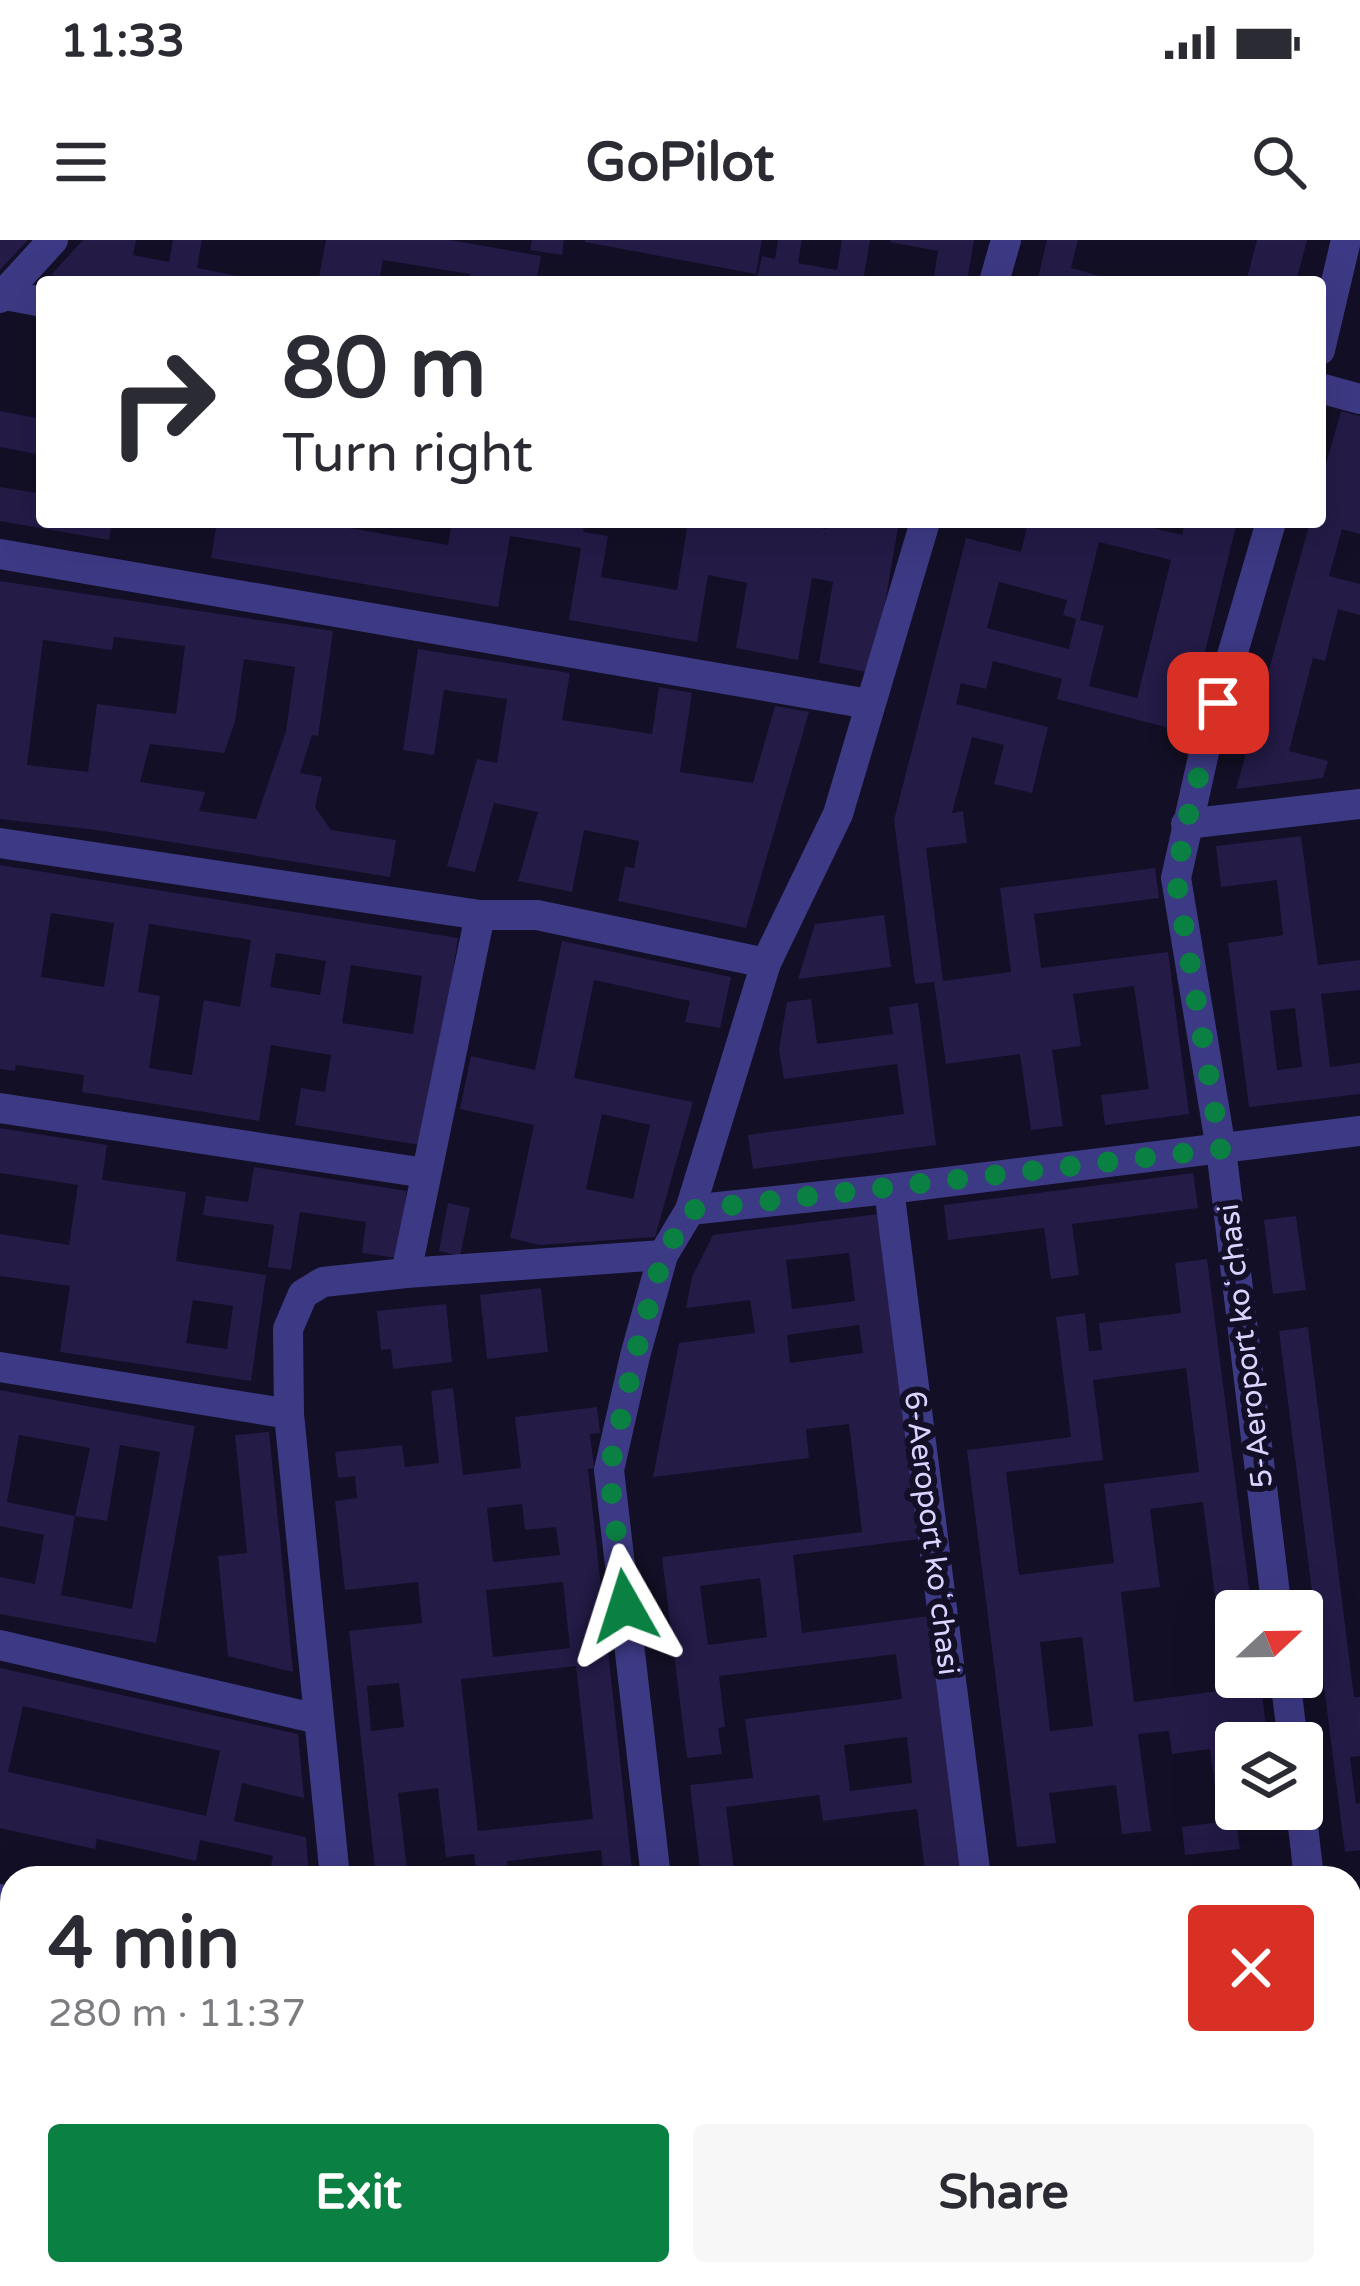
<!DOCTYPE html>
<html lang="en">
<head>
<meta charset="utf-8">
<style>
	:root { --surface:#fff; --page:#f7f7f7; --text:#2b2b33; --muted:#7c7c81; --accent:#0b8043 }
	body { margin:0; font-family:"Varela Round",sans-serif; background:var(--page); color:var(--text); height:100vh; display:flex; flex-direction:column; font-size:45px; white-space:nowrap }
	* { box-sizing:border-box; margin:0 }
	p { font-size:39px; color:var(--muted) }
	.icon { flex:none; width:66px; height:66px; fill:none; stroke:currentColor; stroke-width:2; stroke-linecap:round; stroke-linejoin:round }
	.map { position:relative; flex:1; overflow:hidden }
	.sheet { position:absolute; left:0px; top:1626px; width:1362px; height:420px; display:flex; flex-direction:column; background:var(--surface); border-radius:36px 36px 0 0; box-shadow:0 12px 48px #0002 }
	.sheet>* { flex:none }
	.hud { position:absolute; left:36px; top:36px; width:1290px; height:252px; border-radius:12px; box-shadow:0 12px 48px #0002; background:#fff; color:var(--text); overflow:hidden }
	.needle { width:78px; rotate:68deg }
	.tools { position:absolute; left:1215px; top:1350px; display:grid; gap:24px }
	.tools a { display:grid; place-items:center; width:108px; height:108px; border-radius:12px; background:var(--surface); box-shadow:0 12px 48px #0002; font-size:60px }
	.pin { position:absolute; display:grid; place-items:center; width:102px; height:102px; color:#fff; margin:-51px; border-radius:24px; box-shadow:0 6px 18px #0006 }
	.me { position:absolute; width:132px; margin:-66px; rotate:354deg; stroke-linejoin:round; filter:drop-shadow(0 0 9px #0008) }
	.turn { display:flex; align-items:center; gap:42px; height:252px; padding:0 48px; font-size:54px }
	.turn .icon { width:156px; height:156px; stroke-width:2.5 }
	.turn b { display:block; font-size:84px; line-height:102px }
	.round { display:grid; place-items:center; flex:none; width:126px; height:126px; border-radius:12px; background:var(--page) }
	.head { display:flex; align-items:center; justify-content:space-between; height:204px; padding:0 48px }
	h1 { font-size:72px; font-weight:700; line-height:90px }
	.action { display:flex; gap:24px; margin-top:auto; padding:24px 48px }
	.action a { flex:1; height:138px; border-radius:12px; background:var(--accent); color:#fff; font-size:48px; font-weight:700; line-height:138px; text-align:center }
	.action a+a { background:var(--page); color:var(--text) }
	.status { display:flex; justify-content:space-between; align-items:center; height:84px; padding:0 60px; background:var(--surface); direction:ltr }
	.status svg { height:33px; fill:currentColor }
	header { display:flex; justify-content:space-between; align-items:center; height:156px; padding:0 48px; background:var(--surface); font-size:54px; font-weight:700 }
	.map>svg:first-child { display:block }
</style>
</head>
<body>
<div class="status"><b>11:33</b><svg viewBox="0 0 49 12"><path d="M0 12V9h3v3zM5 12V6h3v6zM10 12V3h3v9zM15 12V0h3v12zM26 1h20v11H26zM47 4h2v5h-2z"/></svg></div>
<header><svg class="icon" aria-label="menu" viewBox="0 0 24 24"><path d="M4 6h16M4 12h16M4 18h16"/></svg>GoPilot<svg class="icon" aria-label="search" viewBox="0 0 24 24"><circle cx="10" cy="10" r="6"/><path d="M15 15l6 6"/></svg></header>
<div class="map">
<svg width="1360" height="2046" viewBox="0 0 1360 2046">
	<rect width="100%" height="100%" fill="#130f26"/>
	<!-- building -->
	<g fill="#241b47" fill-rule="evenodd">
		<polygon points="0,0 28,0 0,30"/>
		<polygon points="83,0 136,0 133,15 169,22 173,0 202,0 197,28 258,40 258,42 95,42 51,35"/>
		<polygon points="326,0 450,0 541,16 536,42 469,42 470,34 383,20 379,42 318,42"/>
		<polygon points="532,0 564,0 562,15 530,10"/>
		<polygon points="585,0 762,0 756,34 585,2"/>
		<polygon points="778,0 802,0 798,23 837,30 842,0 870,0 864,36 885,40 885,42 756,42 762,16 775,19"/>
		<polygon points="890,0 974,0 967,42 933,42 938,11 890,2"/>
		<polygon points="1047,0 1078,0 1071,28 1122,42 1037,42"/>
		<polygon points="1257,0 1307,0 1296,42 1246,42"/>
		<polygon points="0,171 42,179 42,215 0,207"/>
		<polygon points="1341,171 1360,176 1360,294 1342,289 1329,336 1360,344 1360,375 1338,369 1325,421 1313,418 1289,511 1328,521 1323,538 1236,549 1310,282 1320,282 1320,245"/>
		<polygon points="0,247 42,254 42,282 112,282 109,300 0,281"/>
		<polygon points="217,282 314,282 448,305 452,282 585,282 583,292 608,296 601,337 677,350 688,282 786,282 826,289 827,282 899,282 873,433 819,423 833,342 812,338 798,420 736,408 747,343 708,335 697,402 569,380 581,308 510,296 498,367 211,318"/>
		<path d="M1028 282H1129L1182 295 1185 282H1237L1185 492 1057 459 1062 439 993 421 986 449 961 443 956 464 1048 487 1032 553 994 544 1004 505 972 497 952 573 963 571 967 603 926 608 943 741 1011 732 1000 648 1155 628 1159 658 1034 674 1041 728 1168 712 1189 874 1105 885 1101 855 1149 849 1134 746 1073 754 1081 806 1052 810 1063 886 1031 890 1020 814 946 824 934 742 915 744 894 580 966 298 1021 312ZM1099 302 1171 320 1137 458 1089 446 1104 386 1080 380ZM999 342 1067 360 1063 375 1076 379 1069 409 987 388Z"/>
		<path d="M0 341 333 391 318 496 312 495 300 533 322 537 315 567 331 590 396 600 390 637 96 590 0 579ZM114 397 185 406 176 474 97 464 88 532 27 525 43 400 112 410ZM244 419 295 427 286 491 256 579 199 571 205 552 140 542 150 504 224 513 235 482Z"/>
		<polygon points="418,409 570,433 562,480 652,494 659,447 692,453 680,532 753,543 775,466 809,472 746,688 618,661 625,627 634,628 639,601 584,590 572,652 518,641 538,572 494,563 475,632 447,626 477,519 497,523 507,459 444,450 434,515 403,510"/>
		<path d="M1301 596 1318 725 1360 720V750L1321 754 1330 827 1360 823V854L1249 867 1228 703 1283 695 1277 640 1221 647 1216 606ZM1295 768 1302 827 1277 830 1270 771Z"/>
		<path d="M0 625 458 698 426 906 295 885 301 848 325 852 331 815 271 805 259 881 82 852 84 835 16 825 15 831 0 829ZM51 673 114 683 104 747 41 737ZM149 684 251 700 240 767 204 760 192 835 149 828 160 756 138 752ZM276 713 326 721 320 755 270 747ZM351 725 422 736 413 794 342 783Z"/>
		<polygon points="884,675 891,727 798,739 815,684"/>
		<path d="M562 701 731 737 720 788 685 782 690 761 594 740 574 838 693 862 655 997 540 1005 510 998 534 885 460 869 471 816 535 830ZM602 874 650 885 633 959 586 949Z"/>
		<polygon points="811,759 817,804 893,794 889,767 918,763 936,905 753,929 748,895 904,874 897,824 784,839 779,809 787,762"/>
		<path d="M0 888 107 905 102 940 186 952 176 1021 266 1035 251 1141 60 1112 70 1046 0 1036V994L69 1005 78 945 0 933ZM193 1060 233 1066 227 1109 186 1103Z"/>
		<polygon points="254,927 407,951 397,1018 362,1013 366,982 300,972 291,1030 268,1027 274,985 203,975 206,956 248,962"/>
		<polygon points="1193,933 1198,968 1072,984 1079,1035 1051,1039 1044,988 948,1000 944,965"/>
		<polygon points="448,963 470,968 460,1016 439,1011"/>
		<path d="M878 974 919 1299 793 1315 802 1393 929 1376 962 1638H926L917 1569 823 1581 819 1555 726 1567 735 1638H701L690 1545 753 1538 745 1479 902 1459 896 1414 719 1436 725 1487 718 1488 722 1514 687 1518 662 1317 862 1292 849 1184 806 1189 809 1218 653 1237 679 1103 755 1093 750 1060 686 1068 692 1037 713 995ZM849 1013 855 1061 792 1069 786 1020ZM859 1085 863 1113 790 1123 787 1095ZM760 1338 767 1397 708 1405 700 1346ZM907 1497 912 1543 850 1551 844 1505Z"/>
		<polygon points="1296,976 1306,1050 1273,1054 1264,980"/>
		<path d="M1207 1019 1252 1371H1236V1437H1260L1268 1503H1236V1569H1277V1575L1236 1580 1240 1609 1185 1615 1182 1587 1220 1582 1210 1509 1172 1514 1169 1491 1138 1494 1151 1591 1122 1594 1116 1545 1049 1553 1056 1603 1017 1607 967 1210 1071 1197 1056 1077 1085 1073 1089 1111 1102 1110 1099 1083 1181 1073 1175 1023ZM1186 1128 1199 1232 1104 1244 1114 1323 1019 1335 1006 1232 1103 1220 1093 1140ZM1203 1262 1227 1450 1134 1462 1121 1352 1160 1347 1150 1269ZM1082 1397 1093 1486 1050 1491 1040 1402Z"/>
		<polygon points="541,1048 548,1112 487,1119 480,1055"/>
		<polygon points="446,1064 452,1122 393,1129 391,1109 381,1110 377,1071"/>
		<polygon points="1308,1087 1354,1457 1360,1457 1360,1516 1350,1517 1356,1564 1360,1563 1360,1610 1345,1612 1279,1091"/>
		<path d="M453 1148 463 1235 521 1228 515 1177 597 1167 600 1193 590 1194 594 1228 588 1229 633 1638H604L601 1610 507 1621 509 1638H477L474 1614 446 1617 438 1548 398 1553 408 1638H376L349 1391 422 1383 418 1342 345 1350 335 1261 357 1258 355 1236 338 1238 335 1212 402 1205 405 1227 439 1223 431 1151ZM522 1264 525 1290 556 1287 560 1315 493 1322 487 1268ZM563 1342 570 1408 493 1417 486 1350ZM576 1426 593 1579 478 1591 461 1439ZM399 1443 404 1487 371 1491 367 1446Z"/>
		<path d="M0 1150 195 1186 156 1403 0 1374V1337L35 1344 44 1295 0 1286ZM19 1195 90 1208 75 1276 7 1262ZM120 1205 160 1212 132 1369 61 1355 75 1276 107 1281Z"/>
		<polygon points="269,1192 281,1309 293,1432 228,1416 218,1316 247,1313 235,1195"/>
		<path d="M0 1428 298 1494 304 1558 242 1543 234 1581 306 1597 309 1638H268L273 1616 200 1600 196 1621 97 1599 95 1609 0 1588ZM23 1466 220 1511 206 1576 8 1532Z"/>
		<polygon points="0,1944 12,1947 12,2010 0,2007"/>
		<polygon points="47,2034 78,2034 75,2046 44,2046"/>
		<polygon points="108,2034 175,2034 172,2046 147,2046"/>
		<polygon points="386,2034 419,2034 416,2046 383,2046"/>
		<polygon points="876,2034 1012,2034 1014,2046 877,2046"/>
		<polygon points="1300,2034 1332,2034 1334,2046 1301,2046"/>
	</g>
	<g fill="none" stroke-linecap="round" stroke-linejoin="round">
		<!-- street -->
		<g stroke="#3d3a85" stroke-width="30">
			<polyline points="994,42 1006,0"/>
			<polyline points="0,54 42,62"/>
			<polyline points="0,58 53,0"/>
			<polyline points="1320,110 1346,0"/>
			<polyline points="1320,148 1360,159"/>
			<polyline points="1271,282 1205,508 1176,638 1221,909 1277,1371"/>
			<polyline points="0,314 869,464"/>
			<polyline points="1186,584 1360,564"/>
			<polyline points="0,603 480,675 537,675 766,723"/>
			<polyline points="0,868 425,933"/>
			<polyline points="889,949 976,1638"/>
			<polyline points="690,970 889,949 1360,891"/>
			<polyline points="406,1033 480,675"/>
			<polyline points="0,1127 289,1174"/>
			<polyline points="0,1405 318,1479"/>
			<polyline points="1285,1437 1293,1503"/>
			<polyline points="1301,1569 1309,1638"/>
			<polyline points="335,1638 289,1174 288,1089 303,1054 323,1042 406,1033 663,1015"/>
			<polyline points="656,1638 609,1230 635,1116 663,1015 690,970 766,723 838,574 925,282"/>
			<polyline points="0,1659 12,1662"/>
			<polyline points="0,1896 12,1899"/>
			<polyline points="1350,1973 1359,2046"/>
			<polyline points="785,2034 799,2046"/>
			<polyline points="1026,2034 1028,2046"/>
			<polyline points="189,2046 192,2034"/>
		</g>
	</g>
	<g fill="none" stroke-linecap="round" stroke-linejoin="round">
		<!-- route -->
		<polyline stroke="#0b8043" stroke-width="21" stroke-dasharray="0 37.8" points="625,1366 609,1231 635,1116 663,1016 690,970 1221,909 1176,638 1186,584 1218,463"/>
	</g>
	<g text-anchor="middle" stroke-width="12" stroke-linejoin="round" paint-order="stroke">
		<!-- street labels -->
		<g font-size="30" fill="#d9d4ff" stroke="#130f26">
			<text transform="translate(1245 1106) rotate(-97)" y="10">5-Aeroport koʻchasi</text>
			<text transform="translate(932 1293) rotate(83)" y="10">6-Aeroport koʻchasi</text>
		</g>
	</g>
</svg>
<div class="tools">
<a><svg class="needle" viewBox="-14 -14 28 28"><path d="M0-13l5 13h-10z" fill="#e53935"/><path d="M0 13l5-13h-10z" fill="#7c7c81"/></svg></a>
<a><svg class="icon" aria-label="layers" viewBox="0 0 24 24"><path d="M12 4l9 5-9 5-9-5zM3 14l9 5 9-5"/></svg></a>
</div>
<div class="pin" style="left:1218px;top:463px;background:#d93025"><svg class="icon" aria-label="arrive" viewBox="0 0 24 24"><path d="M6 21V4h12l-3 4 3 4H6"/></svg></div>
<svg class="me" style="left:625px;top:1366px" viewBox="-20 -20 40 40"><path d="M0-17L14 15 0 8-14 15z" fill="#0b8043" stroke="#fff" stroke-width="4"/></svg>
<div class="hud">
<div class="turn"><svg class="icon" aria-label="right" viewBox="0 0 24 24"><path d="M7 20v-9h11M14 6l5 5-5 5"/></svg><div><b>80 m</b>Turn right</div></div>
</div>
<section class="sheet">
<div class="head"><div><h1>4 min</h1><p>280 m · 11:37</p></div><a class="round" style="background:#d93025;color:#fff"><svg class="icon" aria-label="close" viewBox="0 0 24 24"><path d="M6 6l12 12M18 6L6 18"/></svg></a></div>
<div class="action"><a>Exit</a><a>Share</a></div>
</section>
</div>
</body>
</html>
